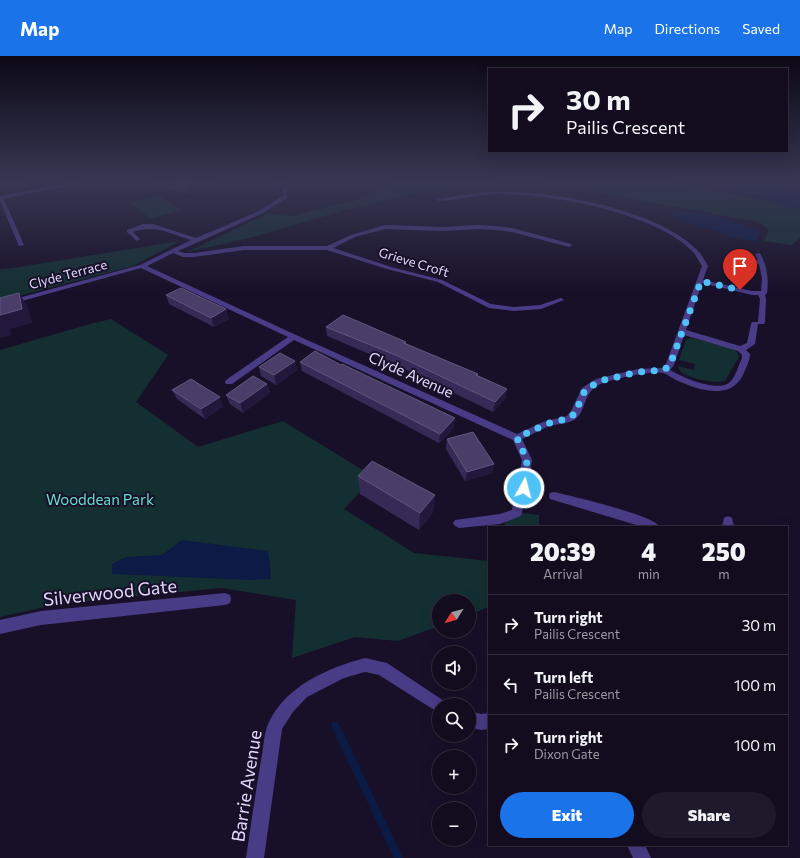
<!DOCTYPE html>
<html lang="en">
<head>
<meta charset="utf-8">
<style>
	:root { --surface:#120c1e; --page:#1f1a2b; --text:#f1f3f6; --muted:#9c9ba4; --line:#312c3c; --accent:#1a73e8 }
	body { margin:0; font-family:Commissioner,sans-serif; background:var(--page); color:var(--text); height:100vh; display:flex; flex-direction:column; font-size:15px; white-space:nowrap }
	* { box-sizing:border-box; margin:0 }
	p { font-size:13px; color:var(--muted) }
	.icon { flex:none; width:22px; height:22px; fill:none; stroke:currentColor; stroke-width:2; stroke-linecap:round; stroke-linejoin:round }
	.map { position:relative; flex:1; overflow:hidden }
	.details { position:absolute; left:488px; top:470px; width:300px; height:320px; display:flex; flex-direction:column; background:var(--surface); border-radius:0px; box-shadow:0 4px 16px #0002,0 0 0 1px var(--line) }
	.details>* { flex:none }
	.guide { position:absolute; left:488px; top:12px; width:300px; height:84px; border-radius:0px; box-shadow:0 4px 16px #0002,0 0 0 1px var(--line); background:#120c1e; color:var(--text); overflow:hidden }
	.needle { width:26px; rotate:233deg }
	.tools { position:absolute; left:432px; top:538px; display:grid; gap:8px }
	.tools a { display:grid; place-items:center; width:44px; height:44px; border-radius:50%; background:var(--surface); box-shadow:0 4px 16px #0002,0 0 0 1px var(--line); font-size:20px }
	.pin { position:absolute; display:grid; place-items:center; width:34px; height:34px; color:#fff; margin:-41px -17px; border-radius:50% 50% 50% 0; rotate:-45deg; box-shadow:0 0 4px #0007 }
	.pin .icon { rotate:45deg }
	.me { position:absolute; width:44px; margin:-22px; rotate:7deg; stroke-linejoin:round; filter:drop-shadow(0 0 3px #0008) }
	.turn { display:flex; align-items:center; gap:14px; height:84px; padding:0 12px; font-size:18px }
	.turn .icon { width:52px; height:52px; stroke-width:2.5 }
	.turn b { display:block; font-size:28px; line-height:34px }
	.eta { display:flex; justify-content:space-evenly; align-items:center; height:68px; text-align:center }
	.eta b { font-size:24px; font-weight:800; line-height:28px }
	.cta { display:flex; gap:8px; margin-top:auto; padding:8px 12px }
	.cta a { flex:1; height:46px; border-radius:24px; background:var(--accent); color:#fff; font-size:16px; font-weight:800; line-height:46px; text-align:center }
	.cta a+a { background:var(--page); color:var(--text) }
	ul { padding:0; list-style:none }
	li { display:flex; align-items:center; gap:12px; height:60px; padding:0 12px; border-top:1px solid var(--line) }
	li div { flex:1 }
	li b { display:block; font-size:15px }
	li em { font-style:normal }
	header { display:flex; align-items:center; gap:24px; box-sizing:border-box; height:56px; padding:0 20px; background:var(--accent); color:#fff }
	header strong { font-size:19px }
	nav { display:flex; gap:22px; margin-inline-start:auto; font-size:14px }
	.map>svg:first-child { display:block }
</style>
</head>
<body>
<header>
<strong>Map</strong>
<nav><a>Map</a><a>Directions</a><a>Saved</a></nav>
</header>
<div class="map">
<svg width="800" height="802" viewBox="0 0 800 802">
	<rect width="100%" height="100%" fill="#181028"/>
	<!-- green -->
	<g fill="#142f32">
		<polygon points="398,124 514,124 454,134 419,136 342,155 245,183 187,196 267,158 293,160 358,143 382,133"/>
		<path d="M529 124C565 124 603 121 639 124 694 128 747 139 800 154V182L792 189 764 185 769 173 758 166Z"/>
		<polygon points="159,140 181,154 151,163 130,147"/>
		<polygon points="180,185 133,210 0,245 0,213 13,212"/>
		<polygon points="111,263 168,299 136,346 198,391 283,365 374,421 344,453 414,497 489,505 489,551 469,559 469,545 439,545 439,570 398,585 355,581 292,602 296,544 221,532 58,548 0,561 0,294 90,268"/>
		<path d="M691 282 732 292 737 296 739 301 725 325C715 328 679 322 678 310L694 314 695 308 679 304 686 284Z"/>
		<polygon points="508,455 539,459 539,471 504,471"/>
	</g>
	<!-- water -->
	<g fill="#0c1a46">
		<polygon points="637,124 763,124 800,131 800,154 752,140 703,130"/>
		<polygon points="680,155 709,158 760,174 756,186 723,179 718,175 675,163 669,157"/>
		<polygon points="182,484 268,495 270,508 271,523 251,524 112,518 112,508 126,501 162,499"/>
	</g>
	<g fill="none" stroke-linecap="round" stroke-linejoin="round">
		<!-- stream -->
		<polygon fill="#0c1a46" fill-rule="evenodd" points="335,665 338,666 403,802 394,802 332,672 331,669 332,666"/>
		<!-- minor -->
		<g fill="#493c86" fill-rule="evenodd">
			<polygon points="87,124 94,124 4,143 24,189 19,190 0,145 0,140"/>
			<path d="M271 124H281L287 132V142L261 158 178 195 184 197H194L244 190H327L351 179 385 169 443 171 478 169 495 170 512 172 571 188 572 189 569 191 512 176 495 174 478 173 443 175 385 173 355 181 333 192 391 211 442 224 491 248 514 251 540 249 561 242 564 244 541 253 514 255 489 252 438 226 387 213 327 194H244L194 201H183L173 197 147 210 296 279 517 378 543 366 567 360 571 355 582 332 596 323 638 313 662 312 666 308 702 210C699 206 697 201 694 197 657 156 548 137 494 138 476 139 458 144 440 145H438V143C456 140 475 136 492 136 548 133 659 153 698 195 702 199 705 205 708 210L703 224 752 235H761L762 222 759 208 742 206 739 204 742 202 758 204 755 198 760 197C767 209 769 223 767 237L765 239 766 243 765 266 764 268H758L755 288 746 294 750 298C750 305 745 314 742 321 728 345 696 333 676 324 672 322 667 318 663 317 652 314 613 323 603 327 581 335 588 355 574 364 567 368 557 368 550 370 541 373 531 379 522 383L532 404 528 432 521 460 500 468 459 472 455 470 453 467 455 464 500 458 512 454 522 404 513 384 294 284 232 328H226L225 326 226 324 288 281 141 212 0 251V247L140 209 191 184C170 178 155 168 133 176L140 183 137 185 127 176V174L143 168H153L196 182 257 156 283 140V132L277 126ZM702 227 752 239H758L760 243 758 266H752L751 268 747 287 740 290 686 274ZM684 279 738 295 742 299V302C738 310 736 321 729 327 715 336 682 321 670 314L674 309Z"/>
			<polygon points="374,124 381,124 389,126 387,127"/>
			<path d="M554 436C571 440 654 459 660 471H643L550 443 549 440 550 437Z"/>
			<polygon points="728,460 732,462 734,471 722,471 724,462"/>
			<polygon points="225,537 230,539 231,543 230,547 225,549 41,569 0,578 0,564 41,555"/>
			<path d="M365 602 387 607 444 645 446 649H439V657L379 619 365 616 344 622 307 641 293 656 282 673 264 802H246C251 768 256 733 262 699 264 689 264 676 269 666 287 629 328 612 365 602Z"/>
			<polygon points="469,655 481,658 489,657 489,673 481,674 469,671"/>
			<polygon points="627,789 645,789 651,802 633,802"/>
		</g>
	</g>
	<!-- wall -->
	<g fill="#382a56">
		<polygon points="143,124 211,124 213,129 188,138"/>
		<polygon points="166,239 229,263 214,271 169,248"/>
		<polygon points="326,271 406,286 406,288 478,318 477,320 507,333 505,343 493,356 398,310 327,280"/>
		<polygon points="295,305 297,314 276,329 261,320 259,311"/>
		<polygon points="300,306 454,372 439,387 302,315"/>
		<polygon points="267,328 270,337 243,357 230,348 226,339"/>
		<polygon points="172,334 223,350 205,363 177,343"/>
		<polygon points="447,383 494,408 492,417 465,425 446,393"/>
		<polygon points="358,420 435,439 433,456 419,474 360,438"/>
	</g>
	<!-- shaded-wall -->
	<g fill="#23183c">
		<polygon points="10,124 26,124 27,129 4,133 0,127 0,125"/>
		<polygon points="204,124 211,124 213,129 188,138 186,130"/>
		<polygon points="19,237 28,251 32,267 10,273 11,279 0,282 0,259"/>
		<polygon points="226,253 229,263 214,271 211,262"/>
		<polygon points="295,305 297,314 276,329 274,319"/>
		<polygon points="267,328 270,337 243,357 240,347"/>
		<polygon points="507,333 505,343 493,356 495,346"/>
		<polygon points="220,341 223,350 205,363 201,353"/>
		<polygon points="455,362 454,372 439,387 440,378"/>
		<polygon points="494,408 492,417 465,425 467,416"/>
		<polygon points="435,439 433,456 419,474 420,457"/>
	</g>
	<!-- building -->
	<g fill="#4a3d68" stroke="#62557f">
		<polygon points="0,124 10,124 0,125"/>
		<polygon points="163,124 204,124 186,130"/>
		<polygon points="181,232 226,253 211,262 166,239"/>
		<polygon points="19,237 22,253 0,259 0,242"/>
		<polygon points="343,259 406,286 404,287 478,318 476,319 507,333 495,346 398,300 326,271"/>
		<polygon points="315,295 341,309 342,308 455,362 440,378 300,306"/>
		<polygon points="280,297 295,305 274,319 259,311"/>
		<polygon points="253,320 267,328 240,347 226,339"/>
		<polygon points="191,323 220,341 201,353 172,334"/>
		<polygon points="473,376 494,408 467,416 447,383"/>
		<polygon points="372,405 435,439 420,457 358,420"/>
	</g>
	<!-- sky -->
	<linearGradient id="sky" x2="0" y2="1"><stop stop-color="#0d0916"/><stop offset="0.53" stop-color="#373753"/><stop offset="1" stop-color="#373753" stop-opacity="0"/></linearGradient>
	<rect width="800" height="236" fill="url(#sky)"/>
	<g fill="none" stroke-linecap="round" stroke-linejoin="round">
		<!-- route -->
		<polyline stroke="#4fc3f7" stroke-width="7" stroke-dasharray="0 12.6" points="524,432 527,404 517,382 546,368 570,362 575,357 585,334 600,325 638,316 664,314 670,309 701,225 740,234"/>
	</g>
	<g text-anchor="middle" stroke-width="4" stroke-linejoin="round" paint-order="stroke">
		<!-- far-street labels -->
		<g font-size="13" fill="#e2d8fe" stroke="#181028">
			<text transform="translate(414 206) rotate(17)" y="5">Grieve Croft</text>
			<text transform="translate(68 218) rotate(-15)" y="5">Clyde Terrace</text>
		</g>
		<!-- street labels -->
		<g font-size="15" fill="#e2d8fe" stroke="#181028">
			<text transform="translate(411 319) rotate(24)" y="5">Clyde Avenue</text>
		</g>
		<!-- park labels -->
		<g font-size="15" fill="#64decf" stroke="#181028">
			<text x="100" y="449">Wooddean Park</text>
		</g>
		<!-- near-street labels -->
		<g font-size="18" fill="#e2d8fe" stroke="#181028">
			<text transform="translate(110 537) rotate(-6)" y="6">Silverwood Gate</text>
			<text transform="translate(247 730) rotate(-81)" y="6">Barrie Avenue</text>
		</g>
	</g>
</svg>
<div class="tools">
<a><svg class="needle" viewBox="-14 -14 28 28"><path d="M0-13l5 13h-10z" fill="#e53935"/><path d="M0 13l5-13h-10z" fill="#9c9ba4"/></svg></a>
<a><svg class="icon" aria-label="sound" viewBox="0 0 24 24"><path d="M4 9h4l5-4v14l-5-4H4zM17 9q2 3 0 6"/></svg></a>
<a><svg class="icon" aria-label="search" viewBox="0 0 24 24"><circle cx="10" cy="10" r="6"/><path d="M15 15l6 6"/></svg></a>
<a>+</a>
<a>−</a>
</div>
<div class="pin" style="left:740px;top:234px;background:#d93025"><svg class="icon" aria-label="arrive" viewBox="0 0 24 24"><path d="M6 21V4h12l-3 4 3 4H6"/></svg></div>
<svg class="me" style="left:524px;top:432px" viewBox="-20 -20 40 40"><circle r="17" fill="#4fc3f7" stroke="#fff" stroke-width="3"/><path d="M0-11L8 9 0 5-8 9z" fill="#fff"/></svg>
<div class="guide">
<div class="turn"><svg class="icon" aria-label="right" viewBox="0 0 24 24"><path d="M7 20v-9h11M14 6l5 5-5 5"/></svg><div><b>30 m</b>Pailis Crescent</div></div>
</div>
<section class="details">
<div class="eta">
<div><b>20:39</b><p>Arrival</p></div>
<div><b>4</b><p>min</p></div>
<div><b>250</b><p>m</p></div>
</div>
<ul>
<li><svg class="icon" aria-label="right" viewBox="0 0 24 24"><path d="M7 20v-9h11M14 6l5 5-5 5"/></svg><div><b>Turn right</b><p>Pailis Crescent</p></div><em>30 m</em></li>
<li><svg class="icon" aria-label="left" viewBox="0 0 24 24"><path d="M17 20v-9H6M10 6l-5 5 5 5"/></svg><div><b>Turn left</b><p>Pailis Crescent</p></div><em>100 m</em></li>
<li><svg class="icon" aria-label="right" viewBox="0 0 24 24"><path d="M7 20v-9h11M14 6l5 5-5 5"/></svg><div><b>Turn right</b><p>Dixon Gate</p></div><em>100 m</em></li>
</ul>
<div class="cta"><a>Exit</a><a>Share</a></div>
</section>
</div>
</body>
</html>
